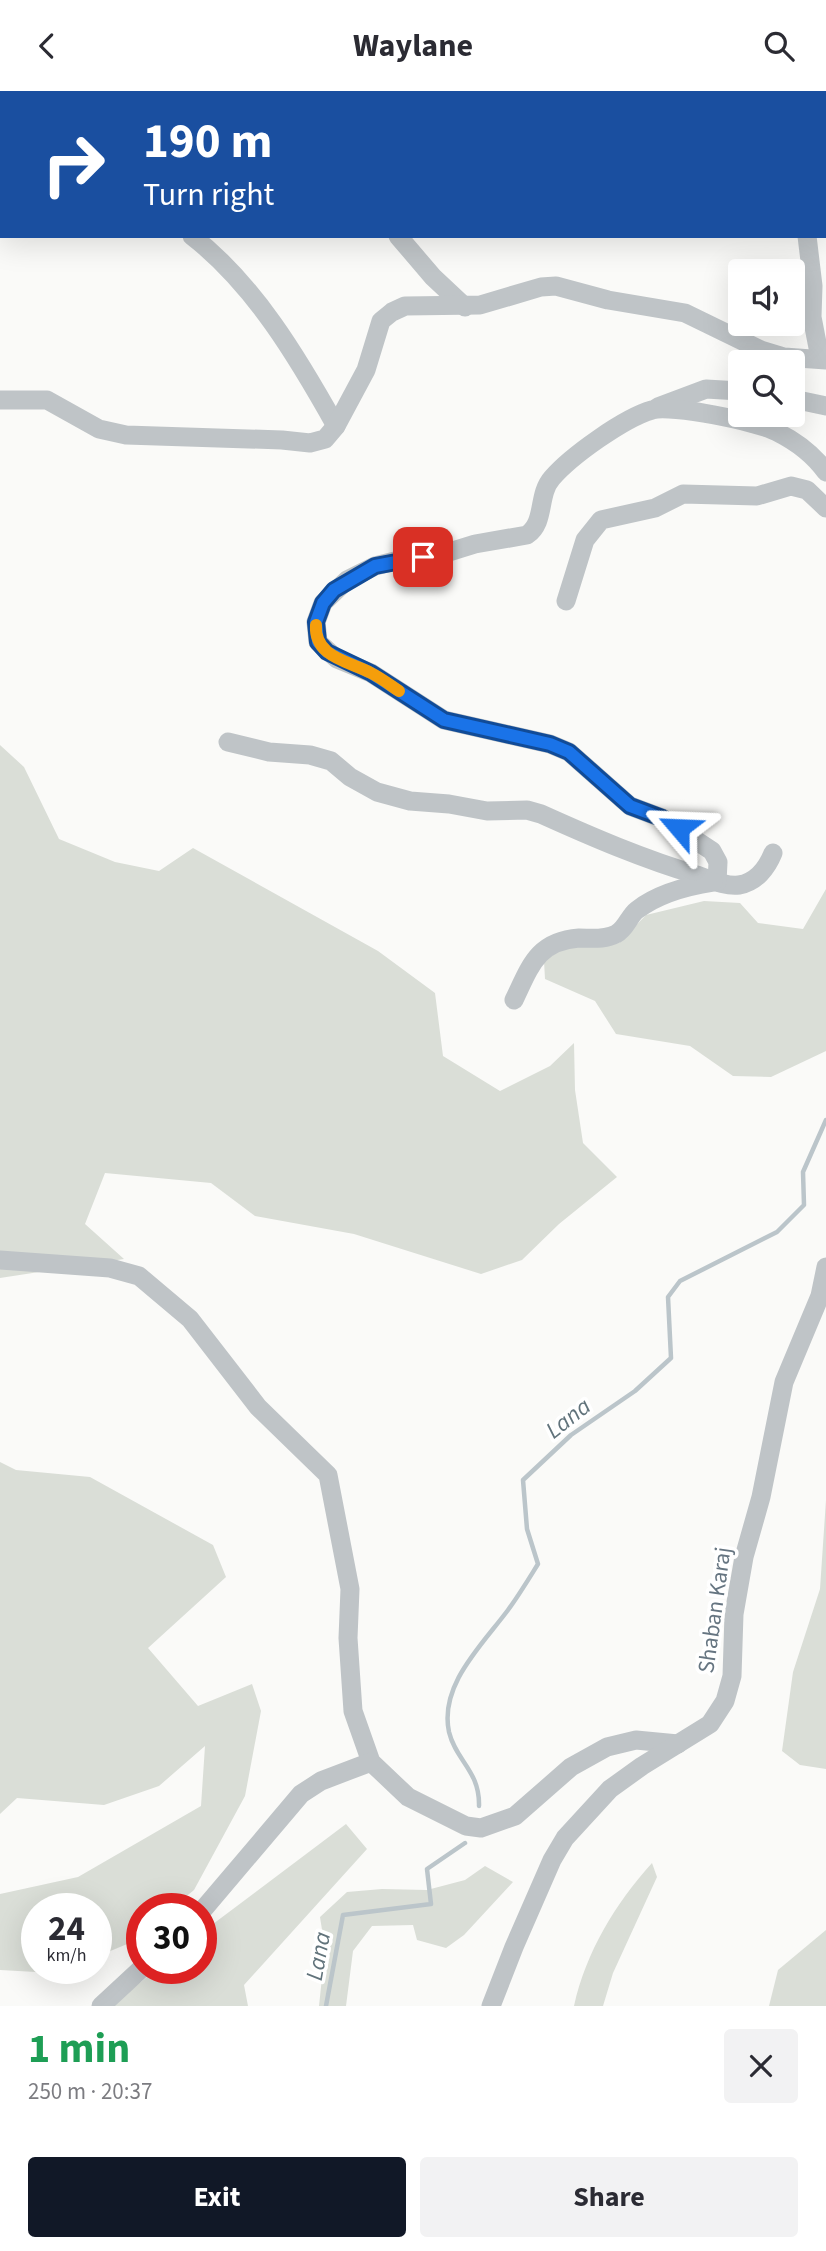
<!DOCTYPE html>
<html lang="en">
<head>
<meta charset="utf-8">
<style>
	:root { --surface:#fff; --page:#f2f2f3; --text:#2b2b33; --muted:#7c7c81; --accent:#111827 }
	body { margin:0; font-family:"Source Sans 3",sans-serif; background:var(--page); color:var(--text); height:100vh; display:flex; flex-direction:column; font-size:26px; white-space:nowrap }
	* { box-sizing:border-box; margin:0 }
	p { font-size:23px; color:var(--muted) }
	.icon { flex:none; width:38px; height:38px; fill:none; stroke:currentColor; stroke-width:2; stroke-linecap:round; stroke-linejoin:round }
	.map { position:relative; height:1915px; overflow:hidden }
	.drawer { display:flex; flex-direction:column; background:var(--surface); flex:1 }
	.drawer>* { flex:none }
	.top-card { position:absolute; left:0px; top:0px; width:826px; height:147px; box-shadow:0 7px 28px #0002; background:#1a4fa0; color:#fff; overflow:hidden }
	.buttons { position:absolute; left:728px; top:168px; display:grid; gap:14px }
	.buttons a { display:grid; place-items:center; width:77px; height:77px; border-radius:7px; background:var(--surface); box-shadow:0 7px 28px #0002; font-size:35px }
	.speed { position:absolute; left:21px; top:1802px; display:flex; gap:14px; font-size:35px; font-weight:700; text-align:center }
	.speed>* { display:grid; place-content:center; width:91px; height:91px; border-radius:50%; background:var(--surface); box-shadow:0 7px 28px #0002; line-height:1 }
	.speed small { font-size:18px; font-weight:400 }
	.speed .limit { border:10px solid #d22; background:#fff; color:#111 }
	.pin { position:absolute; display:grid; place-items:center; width:60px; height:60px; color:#fff; margin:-30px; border-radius:14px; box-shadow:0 4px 10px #0006 }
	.me { position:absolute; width:77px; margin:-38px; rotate:296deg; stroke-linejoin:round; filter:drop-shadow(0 0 5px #0008) }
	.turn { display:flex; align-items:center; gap:24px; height:147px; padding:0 28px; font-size:32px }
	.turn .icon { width:91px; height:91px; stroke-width:2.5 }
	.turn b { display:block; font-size:49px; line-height:60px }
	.round { display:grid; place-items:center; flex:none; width:74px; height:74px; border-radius:7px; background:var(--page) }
	.overview { display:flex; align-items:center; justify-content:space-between; height:119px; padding:0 28px }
	h1 { font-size:42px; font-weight:700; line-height:52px; color:#1e9e55 }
	.cta { display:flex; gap:14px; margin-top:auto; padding:14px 28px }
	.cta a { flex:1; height:80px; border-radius:7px; background:var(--accent); color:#fff; font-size:28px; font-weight:700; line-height:80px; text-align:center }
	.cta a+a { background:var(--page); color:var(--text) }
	header { display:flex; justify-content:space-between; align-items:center; height:91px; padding:0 28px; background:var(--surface); font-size:32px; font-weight:700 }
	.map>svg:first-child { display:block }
</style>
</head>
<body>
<header><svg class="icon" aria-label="back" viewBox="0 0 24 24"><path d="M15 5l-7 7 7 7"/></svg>Waylane<svg class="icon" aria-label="search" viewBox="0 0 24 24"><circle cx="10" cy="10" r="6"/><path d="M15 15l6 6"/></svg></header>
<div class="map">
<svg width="826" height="1915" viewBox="0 0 826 1915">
	<rect width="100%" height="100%" fill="#fafaf8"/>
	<!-- green -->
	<g fill="#daded7">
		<polygon points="0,654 24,676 59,748 115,771 159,780 193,757 378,860 435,902 443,965 500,1000 550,975 574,952 575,999 583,1052 617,1086 559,1133 522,1169 481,1183 354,1143 255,1125 211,1092 105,1082 85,1133 124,1168 0,1187"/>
		<polygon points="826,798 826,960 771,986 733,985 690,955 616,943 595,910 545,888 544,870 565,856 619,852 646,824 704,810 740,812 758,832 803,838"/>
		<polygon points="0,1371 16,1379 90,1386 213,1454 226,1486 148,1557 198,1615 252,1593 261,1620 245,1705 194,1799 171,1818 142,1818 142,1843 132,1851 96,1866 96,1818 37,1818 37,1878 66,1878 54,1882 0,1879 0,1803 78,1786 201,1715 205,1655 159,1695 104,1714 17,1707 0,1723"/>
		<polygon points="826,1409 826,1678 800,1674 782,1660 793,1581 820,1498"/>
		<polygon points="346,1733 367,1758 244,1894 248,1915 111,1915 157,1878 201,1878 201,1842"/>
		<path d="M652 1772 657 1786 613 1882 603 1915H574C586 1861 615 1813 652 1772Z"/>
		<polygon points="485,1775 513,1791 464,1844 446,1857 417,1849 413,1834 372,1835 353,1860 346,1915 319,1915 325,1858 320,1826 347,1801 382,1798 427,1799 465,1789"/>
		<polygon points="826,1839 826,1915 769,1915 778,1879"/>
	</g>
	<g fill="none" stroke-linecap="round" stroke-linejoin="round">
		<!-- stream -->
		<g stroke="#bbc5ca" stroke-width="4.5">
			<path d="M479 1715C480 1680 456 1670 449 1641 439 1594 482 1554 508 1519 519 1504 528 1489 538 1473L527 1438 523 1389 571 1344 635 1300 671 1267 668 1206 680 1190 777 1141 804 1114 803 1081 826 1029"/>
			<polyline points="326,1915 343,1824 431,1813 427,1778 465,1752"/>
		</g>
		<!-- minor -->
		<g stroke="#bfc4c7" stroke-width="19">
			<polyline points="773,0 773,2"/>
			<polyline points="824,116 826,116"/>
			<path d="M192 145C254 193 298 267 336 335"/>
			<polyline points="398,145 433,186 465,216"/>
			<polyline points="807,145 813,195 812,226 820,267"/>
			<polyline points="793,308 826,315"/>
			<polyline points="0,309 47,309 99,338 126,344 282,349 310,352 325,348 336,335 366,279 381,230 392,221 405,215 480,214 541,196 556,195 608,209 685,222 761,259 784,266 826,269"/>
			<polyline points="658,316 706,298 740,300"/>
			<polyline points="566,510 585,449 601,429 655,417 683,403 757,405 791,395 807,399 826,417"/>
			<path d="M228 651 269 661 310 664 331 670 350 686 377 701 410 710 449 713 487 720 527 719 541 723C592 746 643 768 697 784 709 788 726 796 739 794 756 791 767 777 773 762"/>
			<path d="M717 791 718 771 712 760 662 727 630 715 569 661 550 653 444 629 371 582 337 568 318 551 316 531 323 512 347 489 375 475 399 469 446 462 475 453 527 444C546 431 537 404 552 387 571 365 624 327 652 319 670 313 759 331 777 341 797 351 813 363 826 381"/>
			<path d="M514 909C530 876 537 850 579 847 591 847 605 849 616 843 626 838 629 825 637 819 659 802 687 795 713 791"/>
			<polyline points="0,1169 110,1177 139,1185 190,1228 258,1316 328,1384 350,1498 348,1547 353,1620 371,1671 408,1706 466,1735 481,1737 515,1725 571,1676 607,1656 636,1649 678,1653"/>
			<polyline points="201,1821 301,1703 321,1690 371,1671"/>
			<polyline points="101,1915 142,1877"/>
			<polyline points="491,1915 514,1856 552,1769 565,1747 610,1698 642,1675 710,1633 725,1610 732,1585 734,1523 744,1466 761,1406 784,1291 820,1205 826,1176"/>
		</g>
	</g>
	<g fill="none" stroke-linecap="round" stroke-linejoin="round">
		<defs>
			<polyline id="route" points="423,466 375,475 334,499 323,512 316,531 318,551 327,561 371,582 444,629 550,653 569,661 630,715 662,727 679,737"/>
		</defs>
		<!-- route casing -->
		<use href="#route" stroke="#114b97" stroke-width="18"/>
		<!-- route -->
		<use href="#route" stroke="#1a73e8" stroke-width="12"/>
		<!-- slow -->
		<path stroke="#f59e0b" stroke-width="12" d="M316 534C314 566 348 570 371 582 381 587 390 594 399 600"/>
	</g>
	<g text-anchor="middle" stroke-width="7" stroke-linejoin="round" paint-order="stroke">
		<!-- street labels -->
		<g font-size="23" fill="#667581" stroke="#fff">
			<text transform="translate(714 1519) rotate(-82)" y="8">Shaban Karaj</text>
		</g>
		<!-- water labels -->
		<g font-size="24" font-style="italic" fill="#61737b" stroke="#fff">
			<text transform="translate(568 1327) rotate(-38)" y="8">Lana</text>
			<text transform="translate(318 1865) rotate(-80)" y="8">Lana</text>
		</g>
	</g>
</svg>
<div class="buttons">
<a><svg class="icon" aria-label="sound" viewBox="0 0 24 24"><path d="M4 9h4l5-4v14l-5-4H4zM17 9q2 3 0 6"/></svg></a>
<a><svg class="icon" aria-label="search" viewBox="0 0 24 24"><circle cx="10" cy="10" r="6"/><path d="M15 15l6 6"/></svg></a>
</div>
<div class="speed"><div>24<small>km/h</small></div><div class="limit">30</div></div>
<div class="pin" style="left:423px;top:466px;background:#d93025"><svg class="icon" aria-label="arrive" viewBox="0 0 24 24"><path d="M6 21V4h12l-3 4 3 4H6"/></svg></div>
<svg class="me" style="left:679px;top:737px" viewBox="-20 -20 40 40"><path d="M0-17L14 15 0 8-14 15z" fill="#1a73e8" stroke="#fff" stroke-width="4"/></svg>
<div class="top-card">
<div class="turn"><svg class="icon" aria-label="right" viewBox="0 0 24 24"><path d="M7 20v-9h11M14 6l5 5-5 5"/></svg><div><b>190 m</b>Turn right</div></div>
</div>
</div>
<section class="drawer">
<div class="overview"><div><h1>1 min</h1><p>250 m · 20:37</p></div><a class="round"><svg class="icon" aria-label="close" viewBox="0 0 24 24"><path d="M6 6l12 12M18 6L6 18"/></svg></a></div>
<div class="cta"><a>Exit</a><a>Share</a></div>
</section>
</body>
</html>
